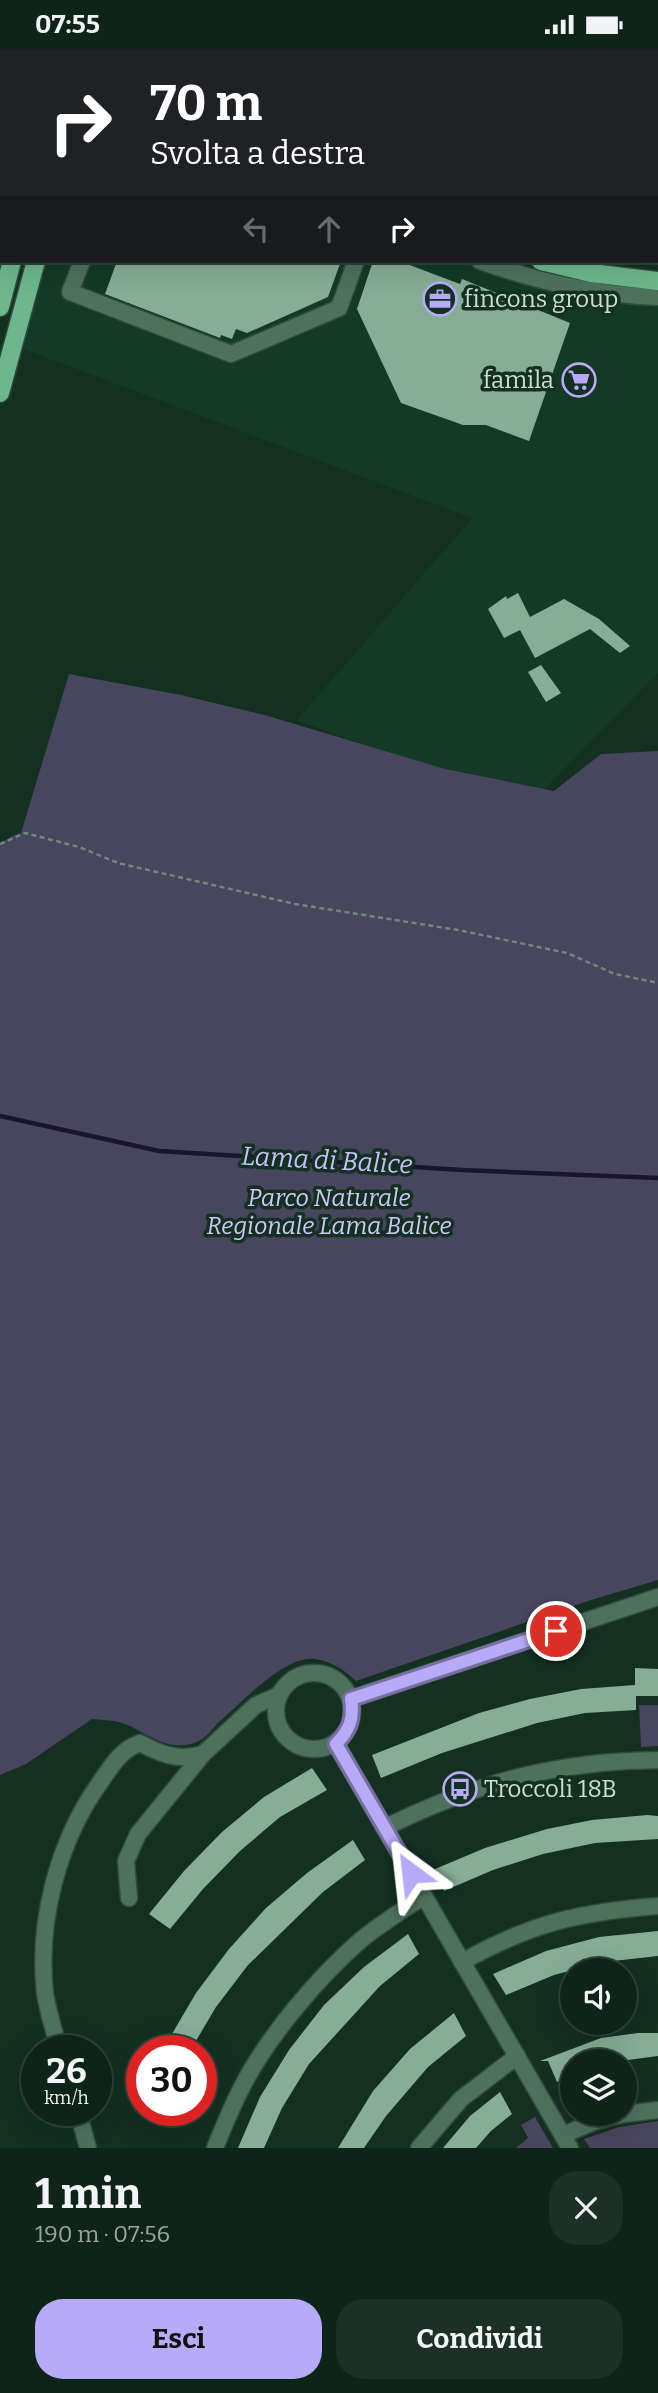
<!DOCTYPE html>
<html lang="it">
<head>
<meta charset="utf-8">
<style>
	:root { --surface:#0e2419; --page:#1c3026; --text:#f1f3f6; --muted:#9ba4a2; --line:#2e4138; --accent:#b7abf8 }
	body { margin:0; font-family:Bitter,serif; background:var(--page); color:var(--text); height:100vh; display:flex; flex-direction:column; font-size:26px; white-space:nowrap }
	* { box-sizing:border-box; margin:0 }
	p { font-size:23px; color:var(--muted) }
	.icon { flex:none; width:38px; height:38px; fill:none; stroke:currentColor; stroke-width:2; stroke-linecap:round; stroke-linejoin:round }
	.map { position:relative; height:2099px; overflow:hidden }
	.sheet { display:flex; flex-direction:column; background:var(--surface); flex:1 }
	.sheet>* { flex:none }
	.top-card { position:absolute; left:0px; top:0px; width:658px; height:214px; box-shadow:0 7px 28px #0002,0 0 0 2px var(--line); background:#202124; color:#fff; overflow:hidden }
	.controls { position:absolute; left:560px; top:1909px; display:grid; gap:14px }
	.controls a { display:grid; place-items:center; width:77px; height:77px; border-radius:50%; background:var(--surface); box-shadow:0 7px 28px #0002,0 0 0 2px var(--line); font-size:35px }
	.speed { position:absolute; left:21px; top:1986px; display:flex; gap:14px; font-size:35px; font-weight:700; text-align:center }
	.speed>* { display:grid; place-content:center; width:91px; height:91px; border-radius:50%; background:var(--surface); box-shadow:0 7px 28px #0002,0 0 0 2px var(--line); line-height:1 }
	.speed small { font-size:18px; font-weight:400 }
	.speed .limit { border:10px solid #d22; background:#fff; color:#111 }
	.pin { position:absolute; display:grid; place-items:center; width:60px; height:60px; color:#fff; margin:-30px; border:4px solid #fff; border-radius:50%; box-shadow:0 2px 7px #0007 }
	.me { position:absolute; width:77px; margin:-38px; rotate:330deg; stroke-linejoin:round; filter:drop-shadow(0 0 5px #0008) }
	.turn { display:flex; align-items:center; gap:24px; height:147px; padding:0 35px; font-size:32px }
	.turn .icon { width:91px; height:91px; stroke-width:2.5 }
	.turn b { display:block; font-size:49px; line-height:60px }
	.lanes { display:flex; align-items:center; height:66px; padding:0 35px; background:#0003; justify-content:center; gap:35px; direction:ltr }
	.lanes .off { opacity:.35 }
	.round { display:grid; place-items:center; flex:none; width:74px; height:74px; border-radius:28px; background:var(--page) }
	.overview { display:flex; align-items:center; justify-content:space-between; height:119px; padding:0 35px }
	h1 { font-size:42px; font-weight:700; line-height:52px }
	.cta { display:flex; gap:14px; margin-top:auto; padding:14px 35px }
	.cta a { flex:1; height:80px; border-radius:28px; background:var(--accent); color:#111; font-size:28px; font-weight:700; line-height:80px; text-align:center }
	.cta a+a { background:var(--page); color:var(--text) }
	.status { display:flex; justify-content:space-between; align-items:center; height:49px; padding:0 35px; background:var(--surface); direction:ltr }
	.status svg { height:19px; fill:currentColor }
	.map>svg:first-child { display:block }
</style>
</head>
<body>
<div class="status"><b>07:55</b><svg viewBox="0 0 49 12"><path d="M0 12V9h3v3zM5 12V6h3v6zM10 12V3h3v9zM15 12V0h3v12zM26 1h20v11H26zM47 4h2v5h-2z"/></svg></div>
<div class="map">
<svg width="658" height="2099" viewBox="0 0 658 2099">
	<rect width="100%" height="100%" fill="#133021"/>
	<!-- built -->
	<polygon fill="#133a26" points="46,212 506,212 557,227 614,238 658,241 658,624 529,756 297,671 472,469 23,300"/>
	<!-- green -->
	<g fill="#48455e">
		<path d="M69 625 181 646 268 667 445 720 554 742 601 705 658 702V1531L591 1551 356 1632C343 1620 331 1612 314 1610 284 1607 240 1655 218 1674 212 1681 203 1692 194 1694 163 1704 144 1680 119 1673 110 1671 101 1671 92 1670L26 1715 0 1726V795L12 787 21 784Z"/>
		<polygon points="639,1656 658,1656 658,1697 641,1698"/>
		<polygon points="535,2068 553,2099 516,2099 528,2089 521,2076"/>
		<polygon points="658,2072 658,2099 590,2099 584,2090 619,2078"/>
	</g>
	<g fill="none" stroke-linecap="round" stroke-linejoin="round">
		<!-- stream -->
		<polyline stroke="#1a1431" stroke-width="4.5" points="0,1067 159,1102 462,1121 658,1129"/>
	</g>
	<!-- building -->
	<g fill="#86ad95">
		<polygon points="117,212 341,212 328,248 247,284 236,280 232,290 221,286 220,289 105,245"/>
		<polygon points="373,212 399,212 460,235 462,230 570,274 529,392 486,376 463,376 401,354 357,260"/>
		<polygon points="518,544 530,568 564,550 599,570 630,597 620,604 590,580 535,609 520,581 504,589 488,560 506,547 507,550"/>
		<polygon points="541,616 561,644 546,653 528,623"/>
		<polygon points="635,1619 658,1620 658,1647 636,1647 636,1661 585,1664 537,1674 442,1704 381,1729 372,1706 479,1664 530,1650 581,1640 635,1636"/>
		<polygon points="312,1719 327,1741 280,1768 240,1802 203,1840 170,1880 149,1865 184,1822 222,1783 264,1748"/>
		<polygon points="647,1766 658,1767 658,1790 595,1794 543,1805 493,1821 444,1842 435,1820 485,1799 547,1780 592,1771"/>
		<polygon points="353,1791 365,1811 323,1843 248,1916 216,1958 190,2002 169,1990 196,1944 229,1900 266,1859 307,1824"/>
		<polygon points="658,1882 658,1907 604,1913 554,1926 506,1946 493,1925 546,1902 599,1888"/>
		<polygon points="408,1885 419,1905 380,1937 309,2015 282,2059 264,2099 238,2099 260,2048 289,2001 324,1956 364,1918"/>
		<polygon points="454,1964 466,1987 428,2018 386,2067 364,2099 338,2099 373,2042 410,2000"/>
		<polygon points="638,1984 658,1984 658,2007 620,2012 572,2012 572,2026 557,2033 548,2012 540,2012 601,1989"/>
		<polygon points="500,2043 512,2065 491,2082 476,2099 443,2099 470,2067"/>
	</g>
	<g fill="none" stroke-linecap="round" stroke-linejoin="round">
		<defs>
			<g id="minor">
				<polyline points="82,212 70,243 231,305 339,259 356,212"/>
				<path d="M480 212C538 233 596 246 658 248"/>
				<circle cx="314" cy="1662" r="38"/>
				<polyline points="351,1650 658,1548"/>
				<polyline points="336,1695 570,2099"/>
				<path d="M384 1779C475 1734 556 1712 658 1711"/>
				<polyline points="129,1849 126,1812 138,1785 203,1705 256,1656 279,1646"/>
				<path d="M462 1913C531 1874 580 1863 658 1857"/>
				<path d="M59 2002C55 1983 48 1964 45 1944 37 1873 58 1793 99 1735 111 1718 120 1701 140 1694 162 1706 179 1712 203 1705"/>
				<polyline points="78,2062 88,2099"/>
				<polyline points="625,2065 658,2061"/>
				<polyline points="563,2086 596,2072 623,2065"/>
				<path d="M215 2099C223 2079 231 2059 241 2040 267 1988 319 1927 362 1890 382 1874 403 1861 424 1847"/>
				<polyline points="419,2099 461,2050 517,2007"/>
			</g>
			<g id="major">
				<polyline points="0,17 2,18"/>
				<polyline points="541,212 591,224 658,232"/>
				<polyline points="0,258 12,212"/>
				<polyline points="0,344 36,212"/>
			</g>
		</defs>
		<!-- minor casing -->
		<use href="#minor" stroke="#314c3d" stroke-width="19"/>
		<!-- major casing -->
		<use href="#major" stroke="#314c3d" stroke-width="21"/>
		<!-- path -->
		<polyline stroke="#70877a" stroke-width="2.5" stroke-dasharray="5 3.5" stroke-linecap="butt" points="0,795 25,784 79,798 118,814 295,855 458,881 567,904 615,925 658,934"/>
		<!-- minor -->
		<use href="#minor" stroke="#4e715c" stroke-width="16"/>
		<!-- major -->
		<use href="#major" stroke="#6cb78d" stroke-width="18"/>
	</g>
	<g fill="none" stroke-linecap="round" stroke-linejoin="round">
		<defs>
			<path id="route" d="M411 1824 336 1695C350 1681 354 1669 351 1650L556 1582"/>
		</defs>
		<!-- route casing -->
		<use href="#route" stroke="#776fa1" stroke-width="18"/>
		<!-- route -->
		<use href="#route" stroke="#b7abf8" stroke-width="12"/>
	</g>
	<!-- icons -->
	<defs>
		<symbol id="office-ring" viewBox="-11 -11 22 22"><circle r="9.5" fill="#133021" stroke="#b7abf8" stroke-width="1.5"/><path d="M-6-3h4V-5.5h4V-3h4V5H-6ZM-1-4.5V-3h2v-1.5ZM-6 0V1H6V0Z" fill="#b7abf8"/></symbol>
		<symbol id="supermarket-ring" viewBox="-11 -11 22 22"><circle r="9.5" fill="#133021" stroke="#b7abf8" stroke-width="1.5"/><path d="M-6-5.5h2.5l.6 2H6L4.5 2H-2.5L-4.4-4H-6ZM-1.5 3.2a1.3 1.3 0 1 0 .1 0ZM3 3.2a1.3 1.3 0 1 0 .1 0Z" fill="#b7abf8"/></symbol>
		<symbol id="bus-ring" viewBox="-11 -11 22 22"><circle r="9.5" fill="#133021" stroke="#b7abf8" stroke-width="1.5"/><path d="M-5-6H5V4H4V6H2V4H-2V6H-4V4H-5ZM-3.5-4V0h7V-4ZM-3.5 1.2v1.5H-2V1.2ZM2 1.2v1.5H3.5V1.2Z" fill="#b7abf8"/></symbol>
	</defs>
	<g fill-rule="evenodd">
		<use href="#office-ring" x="421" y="231" width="38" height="38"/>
		<use href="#supermarket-ring" x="560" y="312" width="38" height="38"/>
		<use href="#bus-ring" x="441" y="1721" width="38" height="38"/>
	</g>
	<g text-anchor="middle" stroke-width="7" stroke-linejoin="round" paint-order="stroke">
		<!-- poi labels -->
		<g font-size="24" fill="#cdded3" stroke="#133021" text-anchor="start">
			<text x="464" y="258">fincons group</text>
			<text x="554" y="339" text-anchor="end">famila</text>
			<text x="484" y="1748">Troccoli 18B</text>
		</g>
		<!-- park labels -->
		<g font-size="24" font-style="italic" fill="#cec8f9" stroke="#133021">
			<text x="329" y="1157">Parco Naturale<tspan x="329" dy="28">Regionale Lama Balice</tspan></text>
		</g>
		<!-- water labels -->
		<g font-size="26" font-style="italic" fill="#c8c0fd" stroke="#133021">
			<text transform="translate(327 1111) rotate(3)" y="9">Lama di Balice</text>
		</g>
	</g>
</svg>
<div class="controls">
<a><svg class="icon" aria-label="sound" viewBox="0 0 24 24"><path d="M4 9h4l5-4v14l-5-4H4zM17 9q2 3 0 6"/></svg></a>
<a><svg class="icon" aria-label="layers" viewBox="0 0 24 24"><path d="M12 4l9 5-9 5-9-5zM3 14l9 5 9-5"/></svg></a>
</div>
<div class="speed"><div>26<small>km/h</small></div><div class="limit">30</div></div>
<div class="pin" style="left:556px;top:1582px;background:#d93025"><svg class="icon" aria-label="arrive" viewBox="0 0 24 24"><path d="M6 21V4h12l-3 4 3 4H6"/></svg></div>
<svg class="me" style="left:411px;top:1824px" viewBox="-20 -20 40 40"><path d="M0-17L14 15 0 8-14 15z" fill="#b7abf8" stroke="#fff" stroke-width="4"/></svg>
<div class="top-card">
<div class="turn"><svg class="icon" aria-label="right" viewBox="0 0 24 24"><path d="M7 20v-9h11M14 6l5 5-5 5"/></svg><div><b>70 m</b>Svolta a destra</div></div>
<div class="lanes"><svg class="icon off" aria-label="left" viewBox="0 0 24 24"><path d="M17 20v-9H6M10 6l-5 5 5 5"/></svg><svg class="icon off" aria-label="ahead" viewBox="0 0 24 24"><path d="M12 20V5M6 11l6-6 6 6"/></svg><svg class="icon" aria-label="right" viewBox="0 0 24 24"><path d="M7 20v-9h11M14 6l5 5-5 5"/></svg></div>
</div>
</div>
<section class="sheet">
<div class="overview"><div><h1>1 min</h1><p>190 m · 07:56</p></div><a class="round"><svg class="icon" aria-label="close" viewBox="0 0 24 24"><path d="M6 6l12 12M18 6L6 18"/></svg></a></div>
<div class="cta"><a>Esci</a><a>Condividi</a></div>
</section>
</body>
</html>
